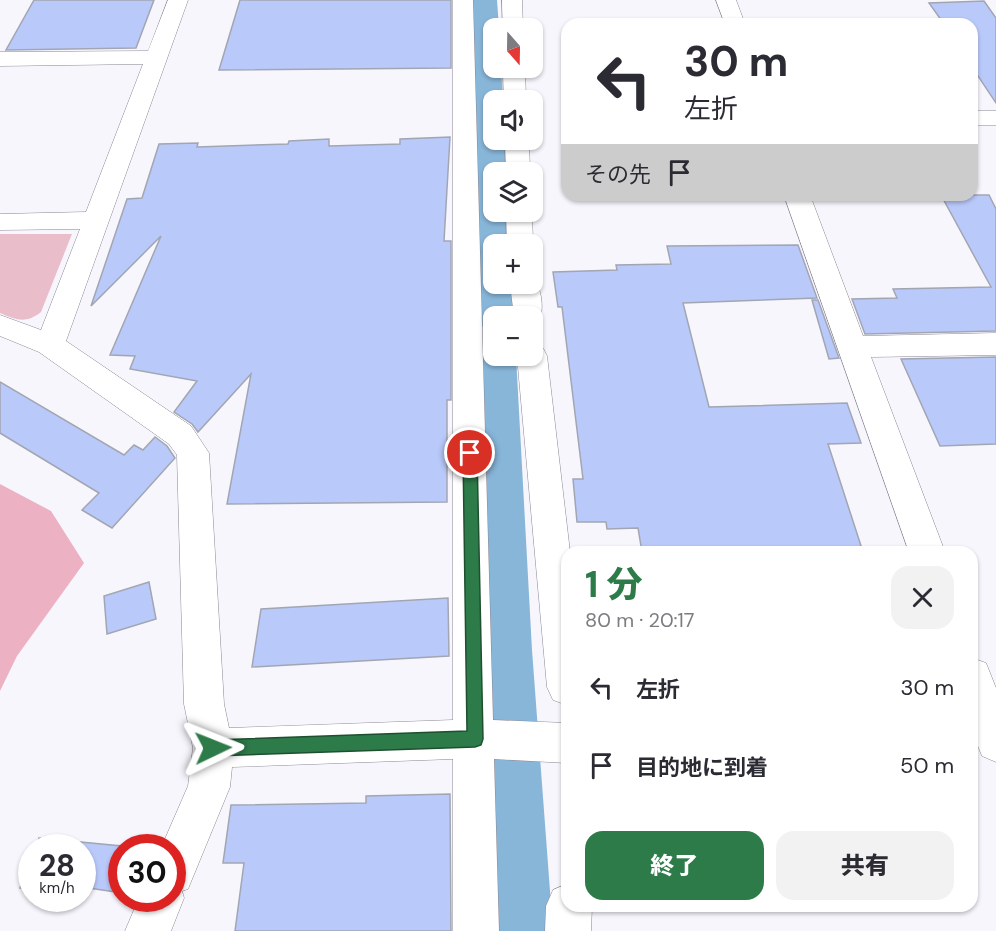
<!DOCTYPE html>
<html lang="ja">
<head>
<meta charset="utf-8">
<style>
	:root { --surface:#fff; --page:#f2f2f3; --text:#2b2b33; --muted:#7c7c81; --accent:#2e7b4a }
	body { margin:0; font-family:"DM Sans","Noto Sans JP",sans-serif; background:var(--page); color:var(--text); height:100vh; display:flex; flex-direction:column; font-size:22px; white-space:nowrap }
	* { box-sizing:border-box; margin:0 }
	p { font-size:20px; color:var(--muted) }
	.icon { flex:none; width:33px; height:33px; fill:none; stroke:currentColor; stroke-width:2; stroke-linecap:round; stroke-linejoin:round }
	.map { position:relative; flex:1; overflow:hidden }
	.drawer { position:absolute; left:561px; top:546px; width:417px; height:366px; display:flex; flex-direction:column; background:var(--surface); border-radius:18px; box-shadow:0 2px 4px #0004 }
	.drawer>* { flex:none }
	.top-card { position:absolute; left:561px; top:18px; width:417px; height:183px; border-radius:18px; box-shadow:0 2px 4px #0004; background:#fff; color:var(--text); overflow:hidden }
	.needle { width:39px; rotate:160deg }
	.controls { position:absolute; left:483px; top:18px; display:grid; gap:12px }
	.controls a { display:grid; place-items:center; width:60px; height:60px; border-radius:12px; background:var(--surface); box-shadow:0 2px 4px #0004; font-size:30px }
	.speed { position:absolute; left:18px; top:834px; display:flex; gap:12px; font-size:30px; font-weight:700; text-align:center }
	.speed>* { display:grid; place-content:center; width:78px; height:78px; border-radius:50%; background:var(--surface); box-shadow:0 2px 4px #0004; line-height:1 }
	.speed small { font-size:15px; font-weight:400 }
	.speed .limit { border:9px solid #d22; background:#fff; color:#111 }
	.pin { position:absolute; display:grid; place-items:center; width:51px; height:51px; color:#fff; margin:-26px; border:3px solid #fff; border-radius:50%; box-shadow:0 2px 6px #0007 }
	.me { position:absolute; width:66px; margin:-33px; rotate:88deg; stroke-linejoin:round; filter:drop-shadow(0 0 4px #0008) }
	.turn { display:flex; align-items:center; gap:21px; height:126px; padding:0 24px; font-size:27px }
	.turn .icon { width:78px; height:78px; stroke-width:2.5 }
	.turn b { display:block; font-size:42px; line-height:51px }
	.then { display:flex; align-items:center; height:57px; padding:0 24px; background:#0003; gap:12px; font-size:22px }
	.round { display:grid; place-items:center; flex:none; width:63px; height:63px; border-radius:18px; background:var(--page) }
	.head { display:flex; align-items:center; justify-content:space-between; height:102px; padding:0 24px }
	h1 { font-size:36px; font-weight:800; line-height:45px; color:var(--accent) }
	.cta { display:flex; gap:12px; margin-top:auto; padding:12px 24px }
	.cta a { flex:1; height:69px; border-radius:18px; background:var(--accent); color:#fff; font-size:24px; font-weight:800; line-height:69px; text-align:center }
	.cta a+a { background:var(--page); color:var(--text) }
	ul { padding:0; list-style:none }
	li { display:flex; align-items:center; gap:18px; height:78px; padding:0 24px }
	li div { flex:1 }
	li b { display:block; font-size:22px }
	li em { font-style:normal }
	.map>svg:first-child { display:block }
</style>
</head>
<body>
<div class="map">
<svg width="996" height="931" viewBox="0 0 996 931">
	<rect width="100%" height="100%" fill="#f8f6fd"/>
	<!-- green -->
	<path fill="#e9beca" d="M0 234H72L41 312C26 324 16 320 0 313Z"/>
	<!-- forest -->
	<polygon fill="#ecb2c3" points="0,484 51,511 84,563 17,656 0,691"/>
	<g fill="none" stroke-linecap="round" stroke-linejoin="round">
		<!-- canal -->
		<g fill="#88b6d9" fill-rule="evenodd">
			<polygon points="469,0 497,0 499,28 494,28 494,68 501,68 503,100 494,100 494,140 505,140 507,172 494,172 494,212 509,212 511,244 494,244 494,284 513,284 514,316 494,316 494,330 480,326 474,316"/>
			<polygon points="494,341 494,356 516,356 532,650 553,931 489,931 478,650 474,356 480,345"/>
		</g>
	</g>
	<!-- building -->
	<g fill="#b9c9fa" stroke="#a2a6b2" stroke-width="1.5">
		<polygon points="34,0 154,0 136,48 6,50"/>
		<polygon points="240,0 451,0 451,68 219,70"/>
		<polygon points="984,1 996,18 996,103 972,67 972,24 944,24 929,3"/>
		<polygon points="450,137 444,241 451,241 451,400 447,400 447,502 227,504 251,374 198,432 192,424 174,412 197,381 130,369 135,356 110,355 161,236 91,306 127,199 142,198 159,144 198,143 197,147 288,144 289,141 329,139 329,146 400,144 400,139"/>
		<polygon points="941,195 989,195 996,209 996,331 865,334 852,299 897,298 893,289 991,287"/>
		<polygon points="798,245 817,298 683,303 709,407 847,403 861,443 828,444 863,552 642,552 638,528 607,529 606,522 577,522 573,479 583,479 562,307 558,307 553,272 617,270 616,265 671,264 667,246"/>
		<polygon points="812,300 818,300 839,358 829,359"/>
		<polygon points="996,357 996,444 940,446 901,359"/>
		<polygon points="0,382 124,455 134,445 143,450 155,437 167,446 175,458 112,528 82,510 99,493 0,433"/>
		<polygon points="149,582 156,619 107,634 104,596"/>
		<polygon points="448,598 449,656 252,667 261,609"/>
		<polygon points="450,794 451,931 235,931 244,863 223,863 231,805 366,803 366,796"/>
		<polygon points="39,838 122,846 122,893 82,887 82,848 36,848"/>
		<polygon points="32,858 32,890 20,888"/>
	</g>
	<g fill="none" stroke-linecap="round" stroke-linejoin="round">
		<defs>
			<g id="minor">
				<polygon points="168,0 188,0 66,341 191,426 209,453 224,704 229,728 453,720 453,0 473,0 493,720 567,723 567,763 494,759 499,931 453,931 453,759 232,767 230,787 188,889 182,891 184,898 171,931 125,931 139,898 172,898 172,848 161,848 188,786 193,748 184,704 177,455 169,444 39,352 0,336 0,315 41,330 80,229 0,230 0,214 86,212 143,64 0,66 0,52 148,51"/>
				<polygon points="502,0 522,0 523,28 503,28"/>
				<polygon points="716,0 736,0 745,24 725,24"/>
				<polygon points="503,68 525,68 526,100 504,100"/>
				<rect x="972" y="111" width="24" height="14"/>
				<polygon points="505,140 529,140 530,172 506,172"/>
				<polygon points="784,195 810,195 863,336 996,333 996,355 871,357 945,552 909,552"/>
				<polygon points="506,212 532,212 533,244 532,246 507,244"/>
				<path d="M532 277C542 286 545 312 538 323L532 325V316H514L510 284H532Z"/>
				<polygon points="532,345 543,348 547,356 570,552 567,552 567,705 553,700 547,687 517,356 532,356"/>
				<polygon points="972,658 986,663 996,688 996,762 982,756 972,731"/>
				<polygon points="567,884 567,906 592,906 591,931 545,931 546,906 553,890"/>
			</g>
		</defs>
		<!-- minor casing -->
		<use href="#minor" stroke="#8b8793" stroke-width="1"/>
		<!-- minor -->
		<use href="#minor" fill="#fff" fill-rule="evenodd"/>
	</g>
	<!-- route -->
	<polygon fill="#2e7b4a" stroke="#1e5030" stroke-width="1.5" points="470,448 477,453 483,739 481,745 475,747 213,756 207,754 204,748 207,742 213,740 467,731 463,453"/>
</svg>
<div class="controls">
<a><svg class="needle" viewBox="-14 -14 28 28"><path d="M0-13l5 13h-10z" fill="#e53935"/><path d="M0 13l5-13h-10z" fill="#7c7c81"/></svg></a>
<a><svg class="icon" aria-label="sound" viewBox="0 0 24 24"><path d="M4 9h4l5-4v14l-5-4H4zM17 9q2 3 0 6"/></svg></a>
<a><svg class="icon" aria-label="layers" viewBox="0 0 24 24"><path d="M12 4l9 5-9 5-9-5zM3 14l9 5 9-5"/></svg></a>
<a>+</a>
<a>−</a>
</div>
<div class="speed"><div>28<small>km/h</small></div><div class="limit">30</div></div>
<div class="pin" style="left:470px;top:453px;background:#d93025"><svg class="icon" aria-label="arrive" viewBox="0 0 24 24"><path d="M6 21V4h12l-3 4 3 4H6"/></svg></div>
<svg class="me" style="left:213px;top:748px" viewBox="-20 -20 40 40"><path d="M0-17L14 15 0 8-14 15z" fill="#2e7b4a" stroke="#fff" stroke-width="4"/></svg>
<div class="top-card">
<div class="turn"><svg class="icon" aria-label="left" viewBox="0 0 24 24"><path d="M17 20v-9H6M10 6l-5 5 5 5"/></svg><div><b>30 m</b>左折</div></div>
<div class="then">その先<svg class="icon" aria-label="arrive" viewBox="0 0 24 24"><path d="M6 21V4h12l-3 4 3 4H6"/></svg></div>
</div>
<section class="drawer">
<div class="head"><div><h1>1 分</h1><p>80 m · 20:17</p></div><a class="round"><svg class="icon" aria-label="close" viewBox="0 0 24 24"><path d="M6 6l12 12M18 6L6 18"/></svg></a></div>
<ul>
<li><svg class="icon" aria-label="left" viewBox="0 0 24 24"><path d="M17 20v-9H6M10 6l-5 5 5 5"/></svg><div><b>左折</b></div><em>30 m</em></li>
<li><svg class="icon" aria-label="arrive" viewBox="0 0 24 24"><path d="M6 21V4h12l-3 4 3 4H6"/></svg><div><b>目的地に到着</b></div><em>50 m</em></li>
</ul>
<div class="cta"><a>終了</a><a>共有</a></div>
</section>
</div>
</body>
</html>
